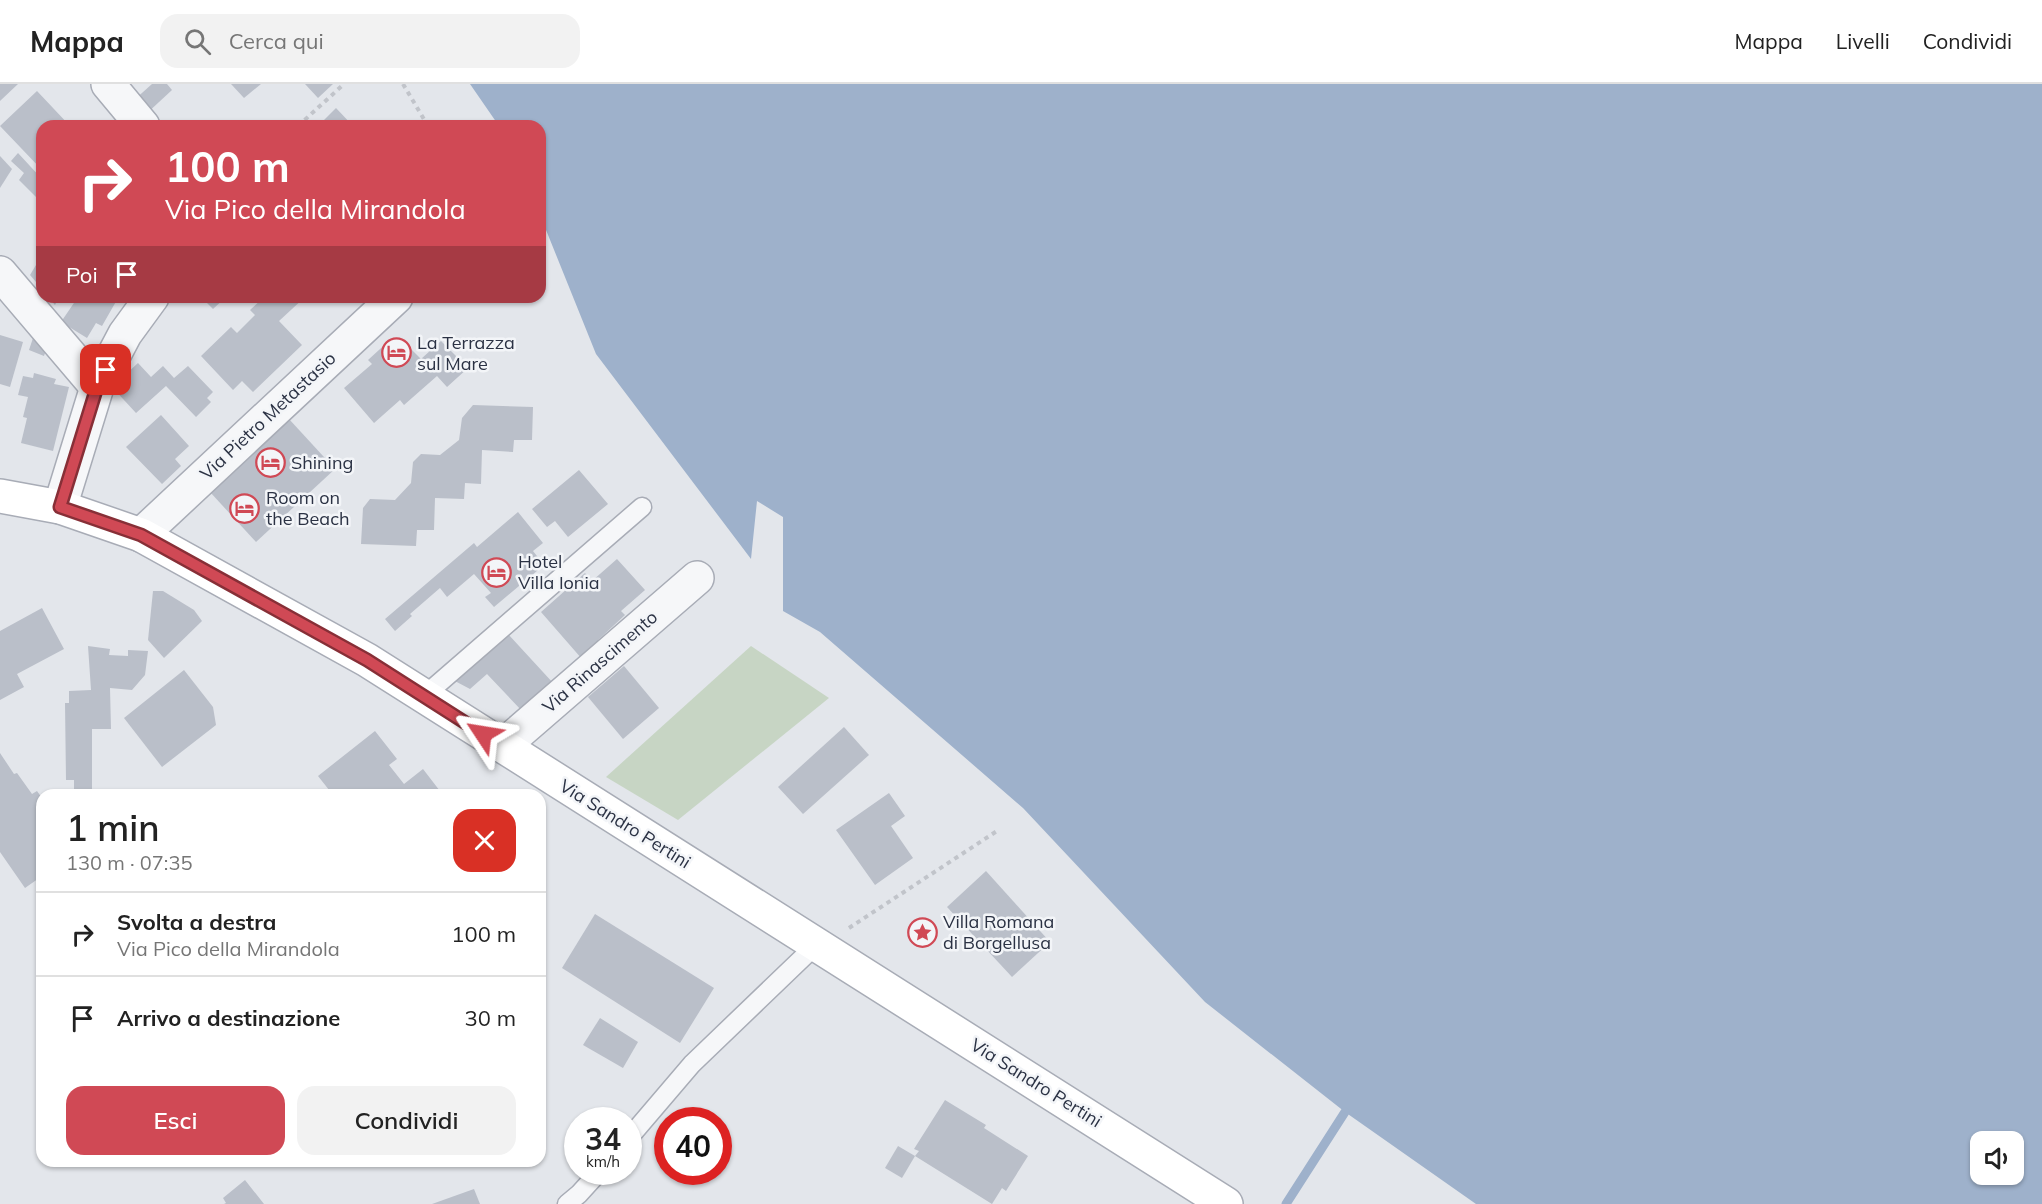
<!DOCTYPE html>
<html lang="it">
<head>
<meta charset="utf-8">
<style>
	:root { --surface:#fff; --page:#f2f2f2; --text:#222; --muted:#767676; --line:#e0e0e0; --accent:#d04955 }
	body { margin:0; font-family:Mulish,sans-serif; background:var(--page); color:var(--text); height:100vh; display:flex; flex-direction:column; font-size:22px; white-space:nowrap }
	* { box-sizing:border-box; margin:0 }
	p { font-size:20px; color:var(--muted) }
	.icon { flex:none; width:33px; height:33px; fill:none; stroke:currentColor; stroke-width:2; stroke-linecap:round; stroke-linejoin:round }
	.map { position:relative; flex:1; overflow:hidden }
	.side { position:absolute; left:36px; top:705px; width:510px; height:378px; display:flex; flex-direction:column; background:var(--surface); border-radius:18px; box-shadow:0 2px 4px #0004 }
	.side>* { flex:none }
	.banner { position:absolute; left:36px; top:36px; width:510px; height:183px; border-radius:18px; box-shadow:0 2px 4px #0004; background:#d04955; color:#fff; overflow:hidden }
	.fabs { position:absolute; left:1970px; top:1047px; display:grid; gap:12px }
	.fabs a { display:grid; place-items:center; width:54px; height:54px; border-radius:12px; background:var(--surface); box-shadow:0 2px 4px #0004; font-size:30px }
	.speed { position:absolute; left:564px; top:1023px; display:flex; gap:12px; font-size:30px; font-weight:700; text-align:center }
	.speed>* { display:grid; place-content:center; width:78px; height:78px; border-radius:50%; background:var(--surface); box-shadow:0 2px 4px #0004; line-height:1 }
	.speed small { font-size:15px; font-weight:400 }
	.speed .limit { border:9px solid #d22; background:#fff; color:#111 }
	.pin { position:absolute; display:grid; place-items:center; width:51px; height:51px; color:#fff; margin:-26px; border-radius:12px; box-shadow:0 3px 9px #0006 }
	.me { position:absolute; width:66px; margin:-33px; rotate:303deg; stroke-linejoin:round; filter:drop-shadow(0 0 4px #0008) }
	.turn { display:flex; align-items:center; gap:21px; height:126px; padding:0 30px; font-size:27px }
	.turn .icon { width:78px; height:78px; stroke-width:2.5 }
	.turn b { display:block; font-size:42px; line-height:51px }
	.then { display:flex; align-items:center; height:57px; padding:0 30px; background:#0003; gap:12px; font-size:22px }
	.round { display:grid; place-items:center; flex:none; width:63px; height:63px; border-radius:18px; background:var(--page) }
	.head { display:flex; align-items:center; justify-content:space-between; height:102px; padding:0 30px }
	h1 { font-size:36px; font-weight:600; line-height:45px }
	.primary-button { display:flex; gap:12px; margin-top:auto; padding:12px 30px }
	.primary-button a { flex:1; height:69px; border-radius:18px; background:var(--accent); color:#fff; font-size:24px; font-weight:600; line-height:69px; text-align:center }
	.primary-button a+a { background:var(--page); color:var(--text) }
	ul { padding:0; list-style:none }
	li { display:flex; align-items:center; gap:18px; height:84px; padding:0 30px; border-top:2px solid var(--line) }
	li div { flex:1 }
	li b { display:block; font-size:22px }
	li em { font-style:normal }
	header { display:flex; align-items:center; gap:36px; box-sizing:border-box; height:84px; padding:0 30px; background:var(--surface); border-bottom:2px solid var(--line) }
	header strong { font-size:28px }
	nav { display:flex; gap:33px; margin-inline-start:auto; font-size:21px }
	.search { width:420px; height:54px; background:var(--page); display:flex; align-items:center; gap:15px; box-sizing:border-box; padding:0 21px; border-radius:18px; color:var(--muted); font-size:22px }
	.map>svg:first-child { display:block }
</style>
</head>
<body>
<header>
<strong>Mappa</strong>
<div class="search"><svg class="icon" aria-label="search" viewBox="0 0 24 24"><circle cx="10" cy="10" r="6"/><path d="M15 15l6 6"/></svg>Cerca qui</div>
<nav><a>Mappa</a><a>Livelli</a><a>Condividi</a></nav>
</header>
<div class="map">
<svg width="2042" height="1120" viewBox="0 0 2042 1120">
	<rect width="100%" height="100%" fill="#e3e6eb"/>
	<!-- green -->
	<polygon fill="#c7d5c4" points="751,562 829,614 678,736 606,693"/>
	<!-- water -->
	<path fill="#9eb1cb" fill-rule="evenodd" d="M470 0H2042V1120H1476L1345 1028 1205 918 1023 724 820 548 783 527V433L757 417 751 475 596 270 540 131V42H499ZM1980 1058H2013V1090H1980Z"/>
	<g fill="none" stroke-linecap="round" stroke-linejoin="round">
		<!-- stream -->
		<polyline stroke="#9eb1cb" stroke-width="9" points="1286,1120 1345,1028"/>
	</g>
	<!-- building -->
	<g fill="#babfc9">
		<polygon points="0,0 18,0 0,17"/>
		<polygon points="152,0 167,0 172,6 145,31 133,17"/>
		<polygon points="231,0 261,0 244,14"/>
		<polygon points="305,0 333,0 318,14"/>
		<polygon points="37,7 70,42 42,42 42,86 0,42"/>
		<polygon points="336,24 353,42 318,42"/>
		<polygon points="18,69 42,95 42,119 19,96 24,89 11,77"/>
		<polygon points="0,72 12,85 0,104"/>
		<polygon points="42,171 42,205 30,191"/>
		<polygon points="48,213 59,213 55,221"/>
		<polygon points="78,213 118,214 102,242 96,239 87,254 61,238"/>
		<polygon points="201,213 226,213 213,225"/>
		<polygon points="258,213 305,213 279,237 302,261 253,308 242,297 233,306 201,272 231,243 237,249 255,231 250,226 261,216"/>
		<polygon points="36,245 48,260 44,272 29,266"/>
		<polygon points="0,251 23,258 10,303 0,300"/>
		<polygon points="391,255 411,265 421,275 441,257 468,284 447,303 437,292 404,321 400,316 374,339 344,304 372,280 368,276"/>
		<polygon points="138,279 151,293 163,282 174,294 188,282 213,308 207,314 211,318 196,333 166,302 136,329 112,303"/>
		<polygon points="34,289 56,295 54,300 69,303 53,367 21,359 27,334 23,333 28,313 18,311 23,292 33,294"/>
		<polygon points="473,321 533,323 532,356 514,356 513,368 482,366 481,400 465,399 464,415 435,414 434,446 417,446 416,462 361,460 363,424 370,415 395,416 411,399 413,378 421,370 440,371 459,356 462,334"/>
		<polygon points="161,331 189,362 175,375 181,382 162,400 126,363"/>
		<polygon points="289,335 335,385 256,458 210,408"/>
		<polygon points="579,386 608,420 568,453 555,437 547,443 532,425"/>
		<polygon points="518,428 543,459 533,467 544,481 494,523 485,513 491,509 474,490 447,513 440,504 410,530 412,532 395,547 385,535 474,459 477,463"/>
		<polygon points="617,475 645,506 621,527 625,531 598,556 600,559 582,575 541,528 585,489 592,497"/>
		<polygon points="153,507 163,507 194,526 202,537 164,574 148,556"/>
		<polygon points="42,524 64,565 17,590 24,603 0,616 0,547"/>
		<polygon points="507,549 554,600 522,627 487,590 470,605 453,596"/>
		<polygon points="88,562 110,565 109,571 128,572 128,566 148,567 145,591 132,606 110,604 111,645 92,645 92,708 74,709 74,696 66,696 65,619 69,619 69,607 91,606"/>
		<polygon points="624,582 659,624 623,655 588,613"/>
		<polygon points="184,586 213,623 216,641 162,683 124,634"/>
		<polygon points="844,643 869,671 803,730 778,703"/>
		<polygon points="375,647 397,675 389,681 404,700 423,685 443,711 333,711 318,692"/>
		<polygon points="0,669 14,690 17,689 32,710 37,707 42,714 42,792 25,804 0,768"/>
		<polygon points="889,709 905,732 891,742 913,774 875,801 836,746"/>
		<polygon points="986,787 1050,858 1012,893 947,823"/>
		<polygon points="595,830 714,904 680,959 562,884"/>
		<polygon points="600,934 638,958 623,984 583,961"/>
		<polygon points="945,1016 986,1041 984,1044 1028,1072 1006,1107 1002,1104 992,1120 915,1072 919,1067 914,1065"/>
		<polygon points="898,1062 915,1072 902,1094 885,1084"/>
		<polygon points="245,1096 264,1120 224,1120 226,1119 223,1114"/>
		<polygon points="474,1105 480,1120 432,1120"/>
	</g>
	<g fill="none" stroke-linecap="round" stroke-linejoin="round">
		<defs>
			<g id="lane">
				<polyline points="424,612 642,423"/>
				<polyline points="628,1055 692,980 817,860"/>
				<polyline points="567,1120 579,1110 599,1088"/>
			</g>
			<g id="street">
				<polyline points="108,0 143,42"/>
				<polyline points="0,189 97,303"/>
				<polyline points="60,423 97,303 125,250 152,213"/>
				<polyline points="141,451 396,213"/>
				<polyline points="503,662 697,494"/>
			</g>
			<polyline id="secondary" points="0,412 60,423 141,451 367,576 1226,1120"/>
		</defs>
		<!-- lane casing -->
		<use href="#lane" stroke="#a8acb6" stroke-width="21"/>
		<!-- street casing -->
		<use href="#street" stroke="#a8acb6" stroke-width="36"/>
		<!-- secondary casing -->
		<use href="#secondary" stroke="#a8acb6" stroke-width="36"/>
		<!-- path -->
		<g stroke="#c1c4ca" stroke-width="4" stroke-dasharray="4.5 4.5" stroke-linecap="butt">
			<polyline points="403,0 428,42"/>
			<polyline points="298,42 344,0"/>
			<polyline points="849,844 997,747"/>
		</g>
		<!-- lane -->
		<use href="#lane" stroke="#f6f7f9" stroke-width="18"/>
		<!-- street -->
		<use href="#street" stroke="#f6f7f9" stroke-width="33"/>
		<!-- secondary -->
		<use href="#secondary" stroke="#fff" stroke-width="33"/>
	</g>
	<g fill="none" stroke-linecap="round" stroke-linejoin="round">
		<defs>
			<polyline id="route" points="106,286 97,303 60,423 141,451 367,576 483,650"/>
		</defs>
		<!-- route casing -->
		<use href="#route" stroke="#872f37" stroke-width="15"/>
		<!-- route -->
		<use href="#route" stroke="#d04955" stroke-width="10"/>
	</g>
	<!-- icons -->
	<defs>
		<symbol id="hotel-ring" viewBox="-11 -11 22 22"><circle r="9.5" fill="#f3f5f8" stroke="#d04955" stroke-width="1.5"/><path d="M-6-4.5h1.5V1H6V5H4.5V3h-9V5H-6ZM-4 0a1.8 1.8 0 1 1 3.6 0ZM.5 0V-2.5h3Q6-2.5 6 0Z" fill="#d04955"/></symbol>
		<symbol id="sight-ring" viewBox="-11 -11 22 22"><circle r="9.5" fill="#f3f5f8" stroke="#d04955" stroke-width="1.5"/><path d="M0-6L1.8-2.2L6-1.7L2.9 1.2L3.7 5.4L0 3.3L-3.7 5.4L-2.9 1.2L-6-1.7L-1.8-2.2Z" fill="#d04955"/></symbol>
	</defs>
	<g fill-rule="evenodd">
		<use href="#hotel-ring" x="380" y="252" width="33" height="33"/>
		<use href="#hotel-ring" x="254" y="362" width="33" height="33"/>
		<use href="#hotel-ring" x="228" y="408" width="33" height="33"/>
		<use href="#hotel-ring" x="480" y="472" width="33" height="33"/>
		<use href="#sight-ring" x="906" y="832" width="33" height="33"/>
	</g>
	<g text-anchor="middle" stroke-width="5" stroke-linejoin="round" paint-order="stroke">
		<!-- poi labels -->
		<g font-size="18" fill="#2b3244" stroke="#f3f5f8" text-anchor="start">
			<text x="417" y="265">La Terrazza<tspan x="417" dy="21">sul Mare</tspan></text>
			<text x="291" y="385">Shining</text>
			<text x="266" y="420">Room on<tspan x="266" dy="21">the Beach</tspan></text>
			<text x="518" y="484">Hotel<tspan x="518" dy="21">Villa Ionia</tspan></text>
			<text x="943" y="844">Villa Romana<tspan x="943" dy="21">di Borgellusa</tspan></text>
		</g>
		<!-- street labels -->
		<g font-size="18" fill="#2b3244" stroke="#f3f5f8">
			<text transform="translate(268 332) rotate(-43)" y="6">Via Pietro Metastasio</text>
			<text transform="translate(600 578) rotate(-41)" y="6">Via Rinascimento</text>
			<text transform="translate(625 740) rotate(32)" y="6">Via Sandro Pertini</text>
			<text transform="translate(1036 999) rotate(32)" y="6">Via Sandro Pertini</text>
		</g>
	</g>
</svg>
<div class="fabs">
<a><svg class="icon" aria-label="sound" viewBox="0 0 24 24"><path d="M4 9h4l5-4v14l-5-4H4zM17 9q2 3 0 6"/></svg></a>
</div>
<div class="speed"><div>34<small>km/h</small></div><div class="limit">40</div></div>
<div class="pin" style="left:106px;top:286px;background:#d93025"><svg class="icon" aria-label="arrive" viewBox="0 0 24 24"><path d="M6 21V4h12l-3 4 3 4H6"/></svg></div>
<svg class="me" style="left:483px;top:650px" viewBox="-20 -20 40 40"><path d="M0-17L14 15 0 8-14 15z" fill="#d04955" stroke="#fff" stroke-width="4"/></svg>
<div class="banner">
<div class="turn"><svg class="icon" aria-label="right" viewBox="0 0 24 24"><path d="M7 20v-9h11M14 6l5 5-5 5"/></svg><div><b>100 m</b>Via Pico della Mirandola</div></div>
<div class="then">Poi<svg class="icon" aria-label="arrive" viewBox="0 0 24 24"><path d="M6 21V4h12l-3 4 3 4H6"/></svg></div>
</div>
<section class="side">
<div class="head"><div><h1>1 min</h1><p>130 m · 07:35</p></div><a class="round" style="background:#d93025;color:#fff"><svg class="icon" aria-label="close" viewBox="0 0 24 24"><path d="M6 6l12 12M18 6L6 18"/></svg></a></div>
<ul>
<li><svg class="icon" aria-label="right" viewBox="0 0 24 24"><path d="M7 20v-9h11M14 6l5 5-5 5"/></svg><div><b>Svolta a destra</b><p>Via Pico della Mirandola</p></div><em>100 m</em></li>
<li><svg class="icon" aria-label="arrive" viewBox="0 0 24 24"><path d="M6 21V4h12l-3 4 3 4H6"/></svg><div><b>Arrivo a destinazione</b></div><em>30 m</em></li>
</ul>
<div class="primary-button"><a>Esci</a><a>Condividi</a></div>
</section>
</div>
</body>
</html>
